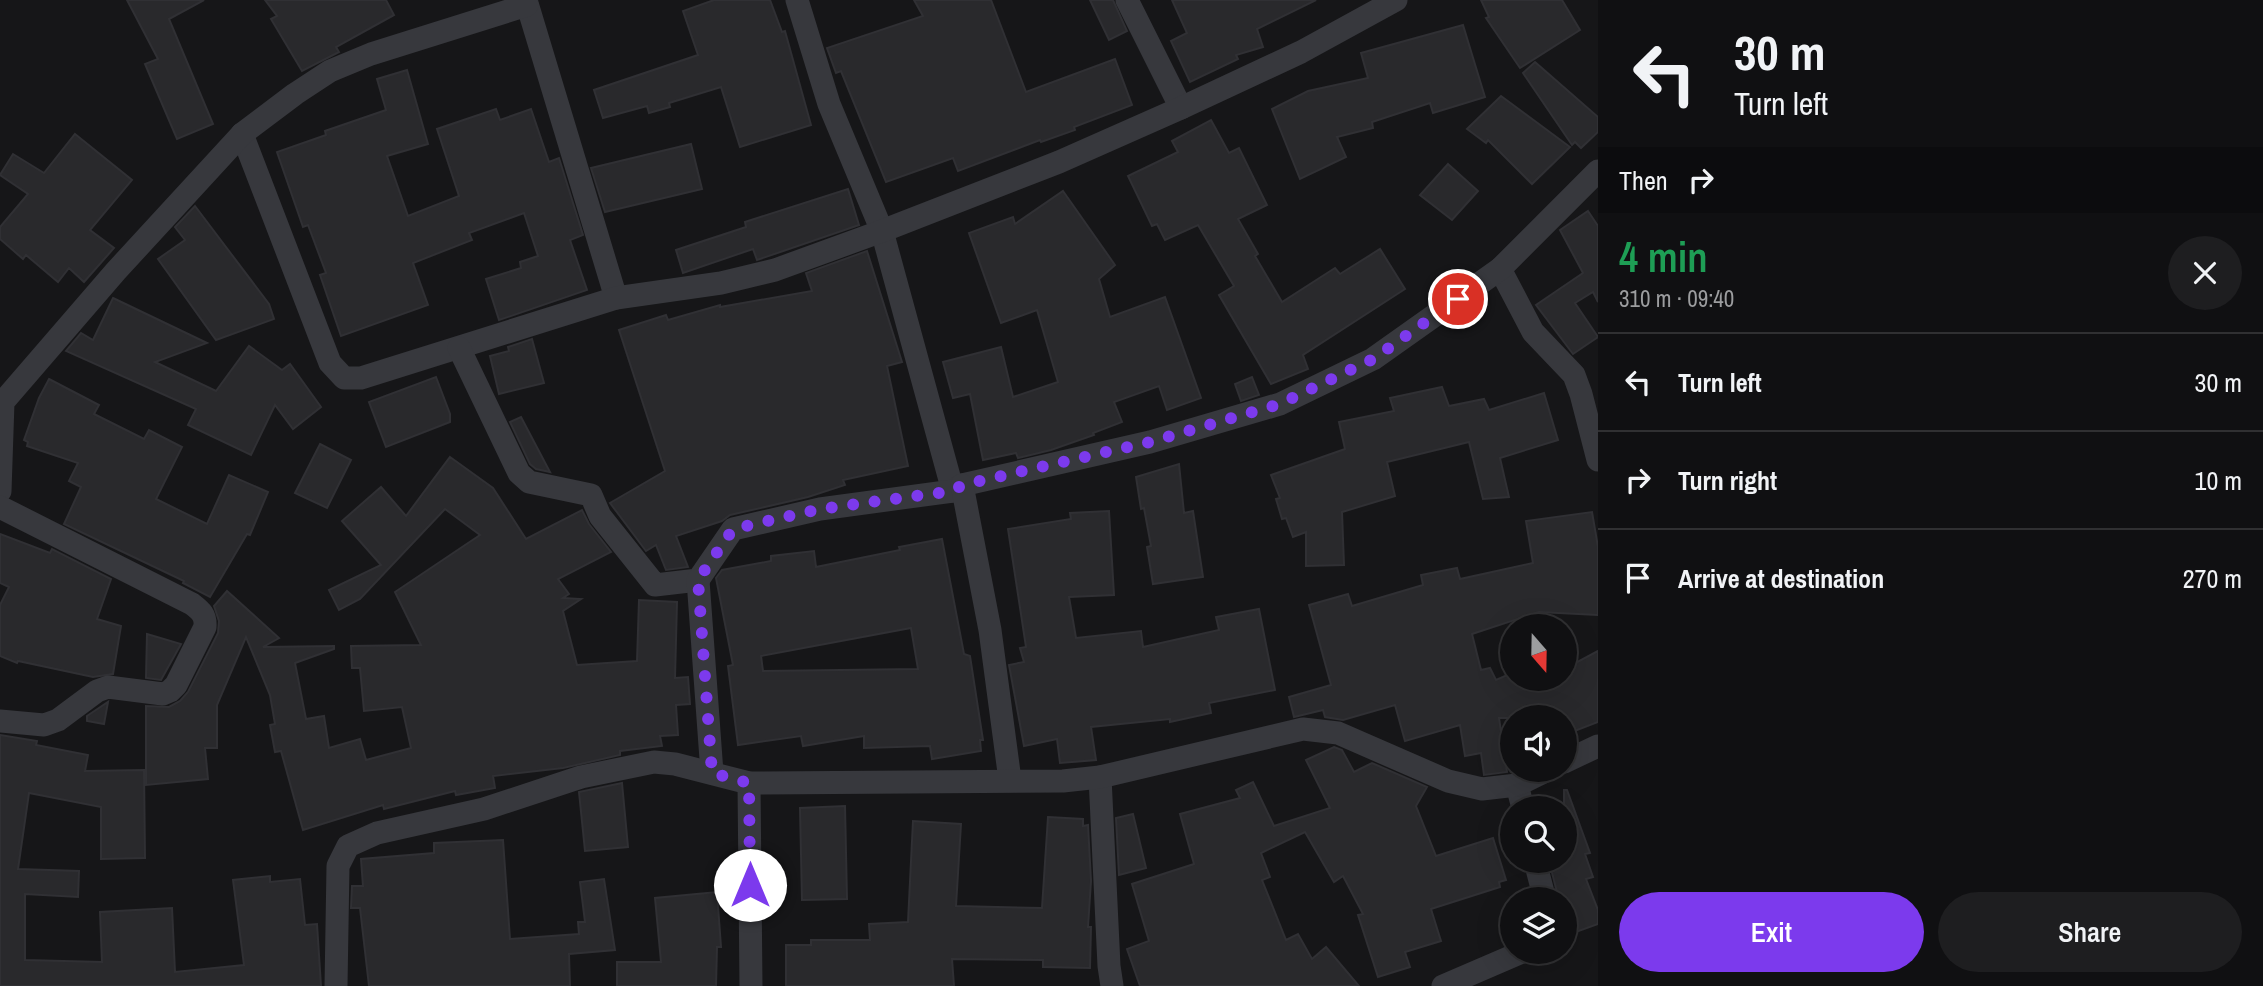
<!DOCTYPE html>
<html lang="en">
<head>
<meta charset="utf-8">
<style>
	:root { --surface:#101012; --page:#1e1e20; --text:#f1f3f6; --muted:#9c9d9f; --line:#303032; --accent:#7c3aed }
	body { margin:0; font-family:"Archivo Narrow",sans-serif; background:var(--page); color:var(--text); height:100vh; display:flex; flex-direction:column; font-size:26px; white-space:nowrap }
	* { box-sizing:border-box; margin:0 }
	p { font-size:23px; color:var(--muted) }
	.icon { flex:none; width:38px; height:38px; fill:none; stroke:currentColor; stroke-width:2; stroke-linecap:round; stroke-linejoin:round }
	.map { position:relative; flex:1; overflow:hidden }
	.side { display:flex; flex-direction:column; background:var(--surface); width:665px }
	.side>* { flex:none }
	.guide { background:#101012; color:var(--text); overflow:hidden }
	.needle { width:46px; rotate:160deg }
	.controls { position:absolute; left:1500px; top:614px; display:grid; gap:14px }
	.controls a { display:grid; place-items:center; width:77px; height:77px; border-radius:50%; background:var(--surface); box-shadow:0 7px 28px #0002,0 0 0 2px var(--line); font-size:35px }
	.pin { position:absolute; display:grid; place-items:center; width:60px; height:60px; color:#fff; margin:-30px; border:4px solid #fff; border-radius:50%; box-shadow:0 2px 7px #0007 }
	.me { position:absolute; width:77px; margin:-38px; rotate:0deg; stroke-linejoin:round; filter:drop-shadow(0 0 5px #0008) }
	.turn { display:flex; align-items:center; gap:24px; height:147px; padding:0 21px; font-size:32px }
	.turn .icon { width:91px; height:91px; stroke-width:2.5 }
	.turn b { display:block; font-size:49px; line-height:60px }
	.then { display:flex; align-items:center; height:66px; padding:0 21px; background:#0003; gap:14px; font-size:26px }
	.round { display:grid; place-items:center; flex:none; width:74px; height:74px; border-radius:37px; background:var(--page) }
	.head { display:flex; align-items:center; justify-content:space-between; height:119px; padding:0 21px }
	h1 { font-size:42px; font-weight:600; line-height:52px; color:#1e9e55 }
	.primary-button { display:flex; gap:14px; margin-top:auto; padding:14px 21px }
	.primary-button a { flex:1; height:80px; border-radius:42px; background:var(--accent); color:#fff; font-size:28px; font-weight:600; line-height:80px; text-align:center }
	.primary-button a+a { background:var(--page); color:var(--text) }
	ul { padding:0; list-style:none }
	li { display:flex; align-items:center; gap:21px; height:98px; padding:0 21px; border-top:2px solid var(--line) }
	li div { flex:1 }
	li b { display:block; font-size:26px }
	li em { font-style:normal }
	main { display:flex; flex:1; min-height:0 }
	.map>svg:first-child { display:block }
</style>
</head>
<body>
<main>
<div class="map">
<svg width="1598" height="986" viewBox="0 0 1598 986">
	<rect width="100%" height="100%" fill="#161618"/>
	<!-- building -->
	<g fill="#29292c" stroke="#303034" stroke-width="2" fill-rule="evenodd">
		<polygon points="127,0 204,0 169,19 213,124 177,139 145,64 158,59"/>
		<polygon points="265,0 386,0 394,15 336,47 339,52 302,71 271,19 277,16"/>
		<polygon points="714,0 770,0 782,32 785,31 811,125 740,147 721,87 669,103 670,107 649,113 647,106 603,118 594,90 698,55 683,11"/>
		<polygon points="914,0 991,0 1026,92 1115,59 1132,105 1074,127 1075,130 1041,142 1040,140 958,171 953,158 886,182 841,71 836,73 827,48 923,16"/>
		<polygon points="1090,0 1113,0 1127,31 1109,40"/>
		<polygon points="1172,0 1316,0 1257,29 1263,47 1236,55 1238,59 1190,82 1171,41 1187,33"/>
		<polygon points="1481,0 1562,0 1580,30 1520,68 1486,18 1489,17"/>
		<polygon points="1463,25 1485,97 1433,113 1430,103 1372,122 1373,128 1337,137 1346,157 1300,179 1272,109 1308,91 1368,78 1361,53"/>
		<polygon points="1535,62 1598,117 1598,132 1581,148 1575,142 1572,145 1523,73"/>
		<polygon points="407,70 428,144 387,156 408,216 459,196 437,129 496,109 500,120 531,109 549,162 559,158 583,235 570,240 587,290 499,320 486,279 521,268 520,262 538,256 524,213 469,233 472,240 413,263 428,305 341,336 320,275 326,273 308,225 303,227 277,152 326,135 325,131 386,110 377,79"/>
		<polygon points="1501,96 1570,147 1532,184 1488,140 1486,143 1467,129"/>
		<polygon points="1211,120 1229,153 1239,148 1267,205 1238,219 1258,254 1255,256 1282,302 1335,268 1340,274 1380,249 1405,289 1303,355 1308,369 1271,384 1219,295 1234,286 1198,225 1165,240 1157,224 1152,226 1128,176 1178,152 1172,141"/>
		<polygon points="75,134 132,180 90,230 114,248 84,282 69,268 58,282 26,255 23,259 0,239 0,227 28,194 0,175 13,154 44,173"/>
		<polygon points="691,144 702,189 605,212 591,168"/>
		<polygon points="1448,164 1478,191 1452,220 1420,195"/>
		<polygon points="848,189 859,225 757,260 753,249 683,273 676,250 746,227 745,222"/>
		<polygon points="1063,191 1115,265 1099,279 1110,317 1165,297 1201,398 1167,410 1159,386 1114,402 1122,422 1093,433 1094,435 1051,450 1018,458 1016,453 983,460 970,394 953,398 943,362 1001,347 1013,397 1058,382 1037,310 1001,323 969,233 1013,217 1015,224"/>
		<polygon points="195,206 269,304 274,319 216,340 158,259 185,240 175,227"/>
		<polygon points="1588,211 1598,226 1598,302 1593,292 1575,303 1598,337 1573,354 1536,305 1583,273 1560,230"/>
		<polygon points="867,251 902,362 887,366 908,466 843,480 845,485 808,497 730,515 722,521 676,536 688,567 666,570 656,545 646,551 610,503 665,471 619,330 666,315 668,320 720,305 720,307 812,291 806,273"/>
		<polygon points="113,298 207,343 155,362 216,391 249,346 282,370 290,364 321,407 293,429 275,405 251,455 188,425 196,409 66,351 81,333 93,340"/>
		<polygon points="532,339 544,383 499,394 490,356 509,351 508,347"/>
		<polygon points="436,377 450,414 450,422 386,447 369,402"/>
		<polygon points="1252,377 1259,395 1241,401 1235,384"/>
		<polygon points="49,379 99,405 94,414 144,439 149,430 182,447 156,499 207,524 229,475 268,492 250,535 247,534 210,597 183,583 184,581 64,524 81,487 69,481 78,463 27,446 28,442 24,440 39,398"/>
		<polygon points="1442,387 1449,406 1484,399 1489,410 1544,393 1558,440 1500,458 1509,497 1483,499 1469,442 1387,462 1395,496 1342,512 1344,565 1306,566 1306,532 1293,537 1286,518 1282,519 1276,499 1280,498 1271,475 1345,449 1339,422 1394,411 1390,398"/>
		<polygon points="521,417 550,472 536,469 530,464 510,422"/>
		<polygon points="320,444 351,460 327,508 295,493"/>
		<polygon points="450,457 493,488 526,539 582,510 589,524 611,552 558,579 569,594 563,598 581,599 563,611 577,665 637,661 639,600 677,602 675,678 688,677 690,704 676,705 678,735 660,736 662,746 620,751 620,755 563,768 493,776 495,788 456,795 455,791 384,809 383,805 303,830 281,751 275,752 270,725 275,724 270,695 246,637 217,705 217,748 205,748 208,779 146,785 146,706 169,707 180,701 188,692 218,633 219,621 214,606 227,591 279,638 263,647 334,646 334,649 295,663 306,719 324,716 329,748 360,739 366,760 411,748 402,707 364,711 360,668 352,668 351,646 421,645 395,592 480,535 445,509 360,599 339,610 329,590 381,565 342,521 381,487 406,516"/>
		<polygon points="1179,464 1184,513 1193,511 1203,577 1153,584 1147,547 1151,546 1144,508 1141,509 1136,477"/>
		<polygon points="1109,511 1114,595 1069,597 1076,638 1141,631 1143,647 1219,630 1216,617 1259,609 1275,690 1209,703 1211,713 1170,722 1170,719 1091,727 1096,760 1060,763 1057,739 1024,746 1009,665 1024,662 1020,648 1026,647 1008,529 1071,519 1070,513"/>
		<polygon points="1592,512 1598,547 1598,615 1539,612 1472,634 1481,670 1490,668 1496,680 1512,673 1512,679 1564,679 1564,669 1598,651 1598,722 1564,735 1564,718 1499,718 1507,772 1484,775 1481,753 1465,756 1460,725 1405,741 1395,705 1343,720 1325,717 1323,710 1294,717 1289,697 1331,685 1309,605 1348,594 1352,606 1423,585 1421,575 1457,568 1460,579 1533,563 1526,521"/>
		<polygon points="0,534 50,553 52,549 111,579 97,619 121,626 113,674 93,677 18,661 17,663 0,656 0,605 9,587 0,583"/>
		<path d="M942 539 964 654 970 656 983 740H980L981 751 932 759 930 746 864 748V736L803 746 801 736 738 745 728 666 733 665 716 578 722 570 771 561V556L814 551 816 567 900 550 899 547ZM911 628 918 669 763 671 761 656Z"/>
		<polygon points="147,634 181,644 161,680 146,678"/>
		<polygon points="108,702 104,724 87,721 87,716"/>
		<polygon points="0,735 37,741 36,745 88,755 85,771 144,770 145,858 101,859 101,807 29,793 18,869 79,871 78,897 25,894 25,960 102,962 100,912 172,908 175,972 244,965 233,880 270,876 270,882 300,879 305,925 317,924 321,986 0,986"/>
		<polygon points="1334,747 1342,750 1354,772 1372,763 1427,787 1416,806 1436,856 1493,838 1506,880 1499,882 1500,887 1431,909 1441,941 1405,952 1410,967 1378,977 1358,915 1363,914 1343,876 1334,882 1305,832 1261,853 1270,877 1262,880 1286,940 1298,934 1312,959 1326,947 1359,986 1140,986 1127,949 1149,941 1132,884 1194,864 1180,814 1240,798 1236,790 1253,782 1274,826 1330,808 1306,760"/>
		<polygon points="622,783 628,847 585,851 579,792"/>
		<polygon points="1564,790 1567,790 1590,853 1585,854 1593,877 1586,879 1598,910 1598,924 1573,933 1564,913 1564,900 1559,900 1549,861 1564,861"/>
		<polygon points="845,806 847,899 802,900 800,808"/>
		<polygon points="1133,814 1146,868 1119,875 1116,818"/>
		<polygon points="1048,817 1083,819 1083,826 1088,825 1091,881 1088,927 1091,927 1090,968 1043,967 1043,960 952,959 954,986 786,986 786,945 811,945 811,940 870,940 869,924 908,922 913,821 961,824 956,906 1042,908"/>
		<polygon points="503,840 510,939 579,934 578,922 585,922 580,882 604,879 615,950 569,954 570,986 369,986 360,908 351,908 352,886 363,886 361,859 434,853 434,843"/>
		<polygon points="717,892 721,947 717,947 716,986 617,986 617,962 661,962 655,898"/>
	</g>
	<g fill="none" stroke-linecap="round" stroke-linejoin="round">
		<!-- street -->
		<g stroke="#37383d" stroke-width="23">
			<polyline points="526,0 616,298"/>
			<polyline points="797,0 829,104 882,231 953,491"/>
			<polyline points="1127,0 1181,108"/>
			<polyline points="242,134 330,363 344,378 361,378 616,298 721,283 775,270 882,231 1059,162 1181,108 1301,52 1396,0"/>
			<polyline points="1500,269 1533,332 1574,375 1581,394 1598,460"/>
			<polyline points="459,348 519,473 529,482 591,495 600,516 655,585 698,580 733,529 820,509 953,491 962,485 1150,442 1280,404 1373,359 1500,269 1598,171"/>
			<polyline points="962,485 990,630 1010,780"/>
			<polyline points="0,491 3,402 116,271 242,134 295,94 330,71 371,54 527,5"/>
			<path d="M0 507 192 604C201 611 206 615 205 627L176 685 170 691 163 694 108 687 97 691 58 720 44 725 0 721"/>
			<polyline points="698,580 712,773"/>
			<polyline points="1564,762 1598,746"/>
			<polyline points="1100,777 1109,966 1112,986"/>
			<polyline points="749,783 751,986"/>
			<polyline points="1517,785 1523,808"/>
			<polyline points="1535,861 1545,900"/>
			<polyline points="336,986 338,866 348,846 377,833 484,809 581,777 654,762 675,764 749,783 1063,781 1100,777 1303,729 1338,733 1448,781 1482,789 1517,785 1548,770"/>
			<polyline points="1443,986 1522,952"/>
		</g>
	</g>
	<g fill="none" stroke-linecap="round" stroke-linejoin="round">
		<!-- route -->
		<polyline stroke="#7c3aed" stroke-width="12" stroke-dasharray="0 21.6" points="750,885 749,783 712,773 698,580 733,529 820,509 953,491 962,485 1150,442 1280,404 1373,359 1458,299"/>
	</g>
</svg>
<div class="controls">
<a><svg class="needle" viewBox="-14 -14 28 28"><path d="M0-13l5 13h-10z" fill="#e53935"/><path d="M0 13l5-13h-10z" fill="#9c9d9f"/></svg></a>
<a><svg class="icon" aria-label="sound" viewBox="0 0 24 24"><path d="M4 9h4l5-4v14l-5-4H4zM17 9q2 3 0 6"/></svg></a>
<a><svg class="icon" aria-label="search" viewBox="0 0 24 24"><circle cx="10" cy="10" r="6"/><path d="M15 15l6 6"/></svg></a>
<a><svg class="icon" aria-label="layers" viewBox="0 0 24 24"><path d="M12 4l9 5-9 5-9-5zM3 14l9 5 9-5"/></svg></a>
</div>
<div class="pin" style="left:1458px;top:299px;background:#d93025"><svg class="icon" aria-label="arrive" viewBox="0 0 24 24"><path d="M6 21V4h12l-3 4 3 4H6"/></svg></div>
<svg class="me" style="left:750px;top:885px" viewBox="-20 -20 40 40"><circle r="19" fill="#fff"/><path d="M0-13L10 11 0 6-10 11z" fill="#7c3aed"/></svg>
</div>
<section class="side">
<div class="guide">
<div class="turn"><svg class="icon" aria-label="left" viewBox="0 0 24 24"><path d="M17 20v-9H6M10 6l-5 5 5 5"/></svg><div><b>30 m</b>Turn left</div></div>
<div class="then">Then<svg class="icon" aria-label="right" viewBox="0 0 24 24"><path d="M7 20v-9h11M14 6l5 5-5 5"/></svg></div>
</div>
<div class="head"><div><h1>4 min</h1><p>310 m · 09:40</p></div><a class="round"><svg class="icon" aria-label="close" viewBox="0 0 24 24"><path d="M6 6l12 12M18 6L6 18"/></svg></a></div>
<ul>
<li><svg class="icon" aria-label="left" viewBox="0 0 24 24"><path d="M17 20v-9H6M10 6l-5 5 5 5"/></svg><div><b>Turn left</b></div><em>30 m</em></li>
<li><svg class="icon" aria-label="right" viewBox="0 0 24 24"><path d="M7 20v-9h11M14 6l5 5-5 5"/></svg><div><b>Turn right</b></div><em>10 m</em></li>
<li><svg class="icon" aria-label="arrive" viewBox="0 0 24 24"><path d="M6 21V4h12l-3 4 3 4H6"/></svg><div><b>Arrive at destination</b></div><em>270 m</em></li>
</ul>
<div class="primary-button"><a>Exit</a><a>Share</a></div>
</section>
</main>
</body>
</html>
